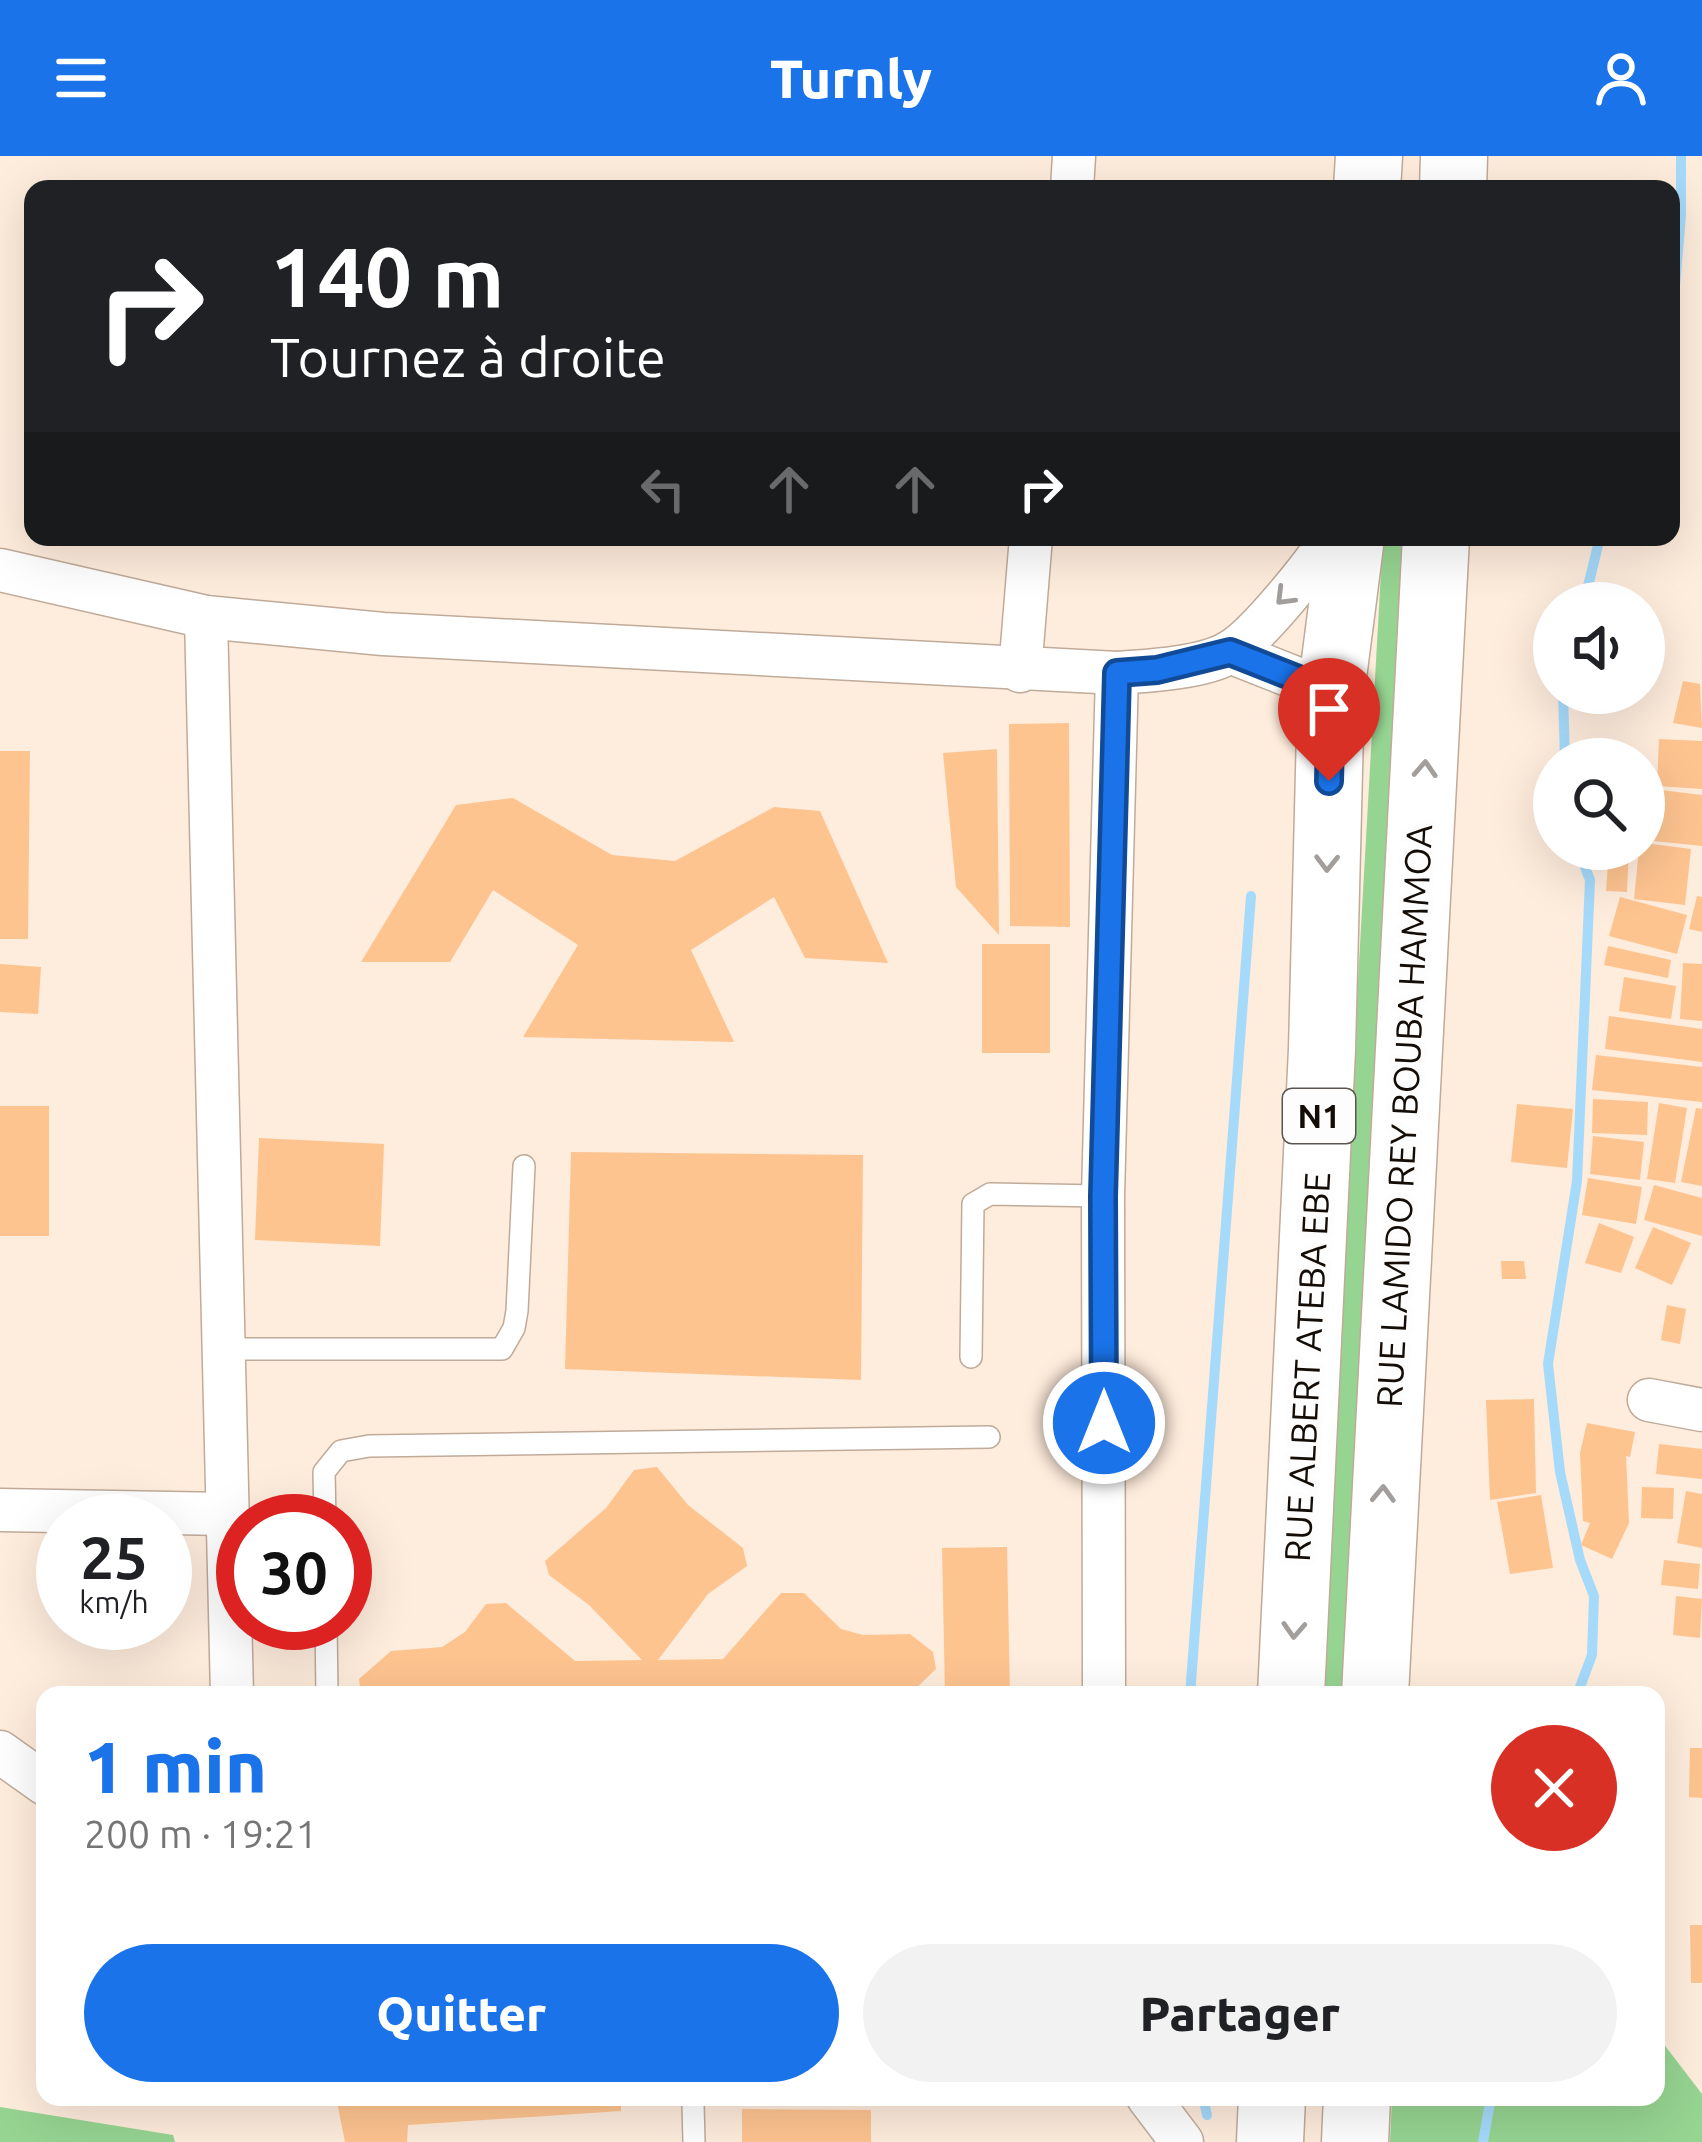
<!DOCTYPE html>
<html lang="fr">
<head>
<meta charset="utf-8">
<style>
	:root { --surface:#fff; --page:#f2f2f2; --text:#202124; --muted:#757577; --accent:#1a73e8 }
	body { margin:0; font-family:Ubuntu,sans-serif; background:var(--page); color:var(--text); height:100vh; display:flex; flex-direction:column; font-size:45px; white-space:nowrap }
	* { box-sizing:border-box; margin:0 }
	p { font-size:39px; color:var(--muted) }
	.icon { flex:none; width:66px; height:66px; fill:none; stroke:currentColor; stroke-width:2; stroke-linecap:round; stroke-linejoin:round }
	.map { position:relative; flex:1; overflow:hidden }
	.panel { position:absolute; left:36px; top:1530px; width:1629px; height:420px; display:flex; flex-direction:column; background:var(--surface); border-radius:24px; box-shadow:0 12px 48px #0002 }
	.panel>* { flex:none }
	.top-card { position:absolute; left:24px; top:24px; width:1656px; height:366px; border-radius:24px; box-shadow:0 12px 48px #0002; background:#202124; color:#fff; overflow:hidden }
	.controls { position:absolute; left:1533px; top:426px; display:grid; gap:24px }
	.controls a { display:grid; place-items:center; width:132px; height:132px; border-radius:50%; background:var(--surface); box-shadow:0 12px 48px #0002; font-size:60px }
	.speed { position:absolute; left:36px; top:1338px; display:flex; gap:24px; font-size:60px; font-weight:700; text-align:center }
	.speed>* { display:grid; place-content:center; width:156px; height:156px; border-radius:50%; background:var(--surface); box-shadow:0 12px 48px #0002; line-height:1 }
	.speed small { font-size:30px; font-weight:400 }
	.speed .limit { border:18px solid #d22; background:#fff; color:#111 }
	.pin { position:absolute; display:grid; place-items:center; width:102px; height:102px; color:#fff; margin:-123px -51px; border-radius:50% 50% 50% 0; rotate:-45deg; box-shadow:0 0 12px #0007 }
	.pin .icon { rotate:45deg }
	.me { position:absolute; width:132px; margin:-66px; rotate:0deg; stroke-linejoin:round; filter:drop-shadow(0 0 9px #0008) }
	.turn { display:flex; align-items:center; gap:42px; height:252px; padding:0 48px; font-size:54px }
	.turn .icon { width:156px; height:156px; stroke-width:2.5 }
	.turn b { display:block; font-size:84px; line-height:102px }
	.lanes { display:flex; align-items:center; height:114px; padding:0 48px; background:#0003; justify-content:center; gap:60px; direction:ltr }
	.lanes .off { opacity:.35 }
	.round { display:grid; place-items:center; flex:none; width:126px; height:126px; border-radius:63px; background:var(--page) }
	.headline { display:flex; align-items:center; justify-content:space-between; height:204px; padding:0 48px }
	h1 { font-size:72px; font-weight:800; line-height:90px; color:var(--accent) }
	.primary-button { display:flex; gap:24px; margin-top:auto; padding:24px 48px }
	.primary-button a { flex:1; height:138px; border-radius:72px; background:var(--accent); color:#fff; font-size:48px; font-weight:800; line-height:138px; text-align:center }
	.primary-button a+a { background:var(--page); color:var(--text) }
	header { display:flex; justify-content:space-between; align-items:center; height:156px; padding:0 48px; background:var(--accent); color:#fff; font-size:54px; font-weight:800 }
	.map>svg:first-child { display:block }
</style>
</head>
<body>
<header><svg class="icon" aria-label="menu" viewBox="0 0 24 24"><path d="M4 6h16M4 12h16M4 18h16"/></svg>Turnly<svg class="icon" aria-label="person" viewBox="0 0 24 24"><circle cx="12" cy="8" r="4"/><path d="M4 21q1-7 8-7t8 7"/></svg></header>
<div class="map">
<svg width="1702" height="1986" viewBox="0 0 1702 1986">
	<rect width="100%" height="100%" fill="#feecdc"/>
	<!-- green -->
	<g fill="#96d491">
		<polygon points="1383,381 1418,381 1362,1539 1324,1539 1343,1091"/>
		<polygon points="1656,1878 1702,1938 1702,1986 1390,1986 1392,1941 1656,1941"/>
		<polygon points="0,1951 173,1979 175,1986 0,1986"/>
	</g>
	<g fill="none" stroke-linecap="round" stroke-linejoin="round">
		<!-- stream -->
		<g stroke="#a6dafb" stroke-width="10">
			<polyline points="1671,178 1681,59 1681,0"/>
			<polyline points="1584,447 1600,381"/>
			<polyline points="1563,537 1565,603"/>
			<polyline points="1190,1539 1251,740"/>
			<polyline points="1577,1539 1592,1499 1594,1440 1580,1404 1560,1316 1548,1208 1577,1025 1590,724 1578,693"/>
			<polyline points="1203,1941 1207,1959"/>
			<polyline points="1483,1986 1491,1941"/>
		</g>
	</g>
	<!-- building -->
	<g fill="#fec490">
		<polygon points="1683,525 1700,528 1702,572 1673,567"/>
		<polygon points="1069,567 1070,771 1010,770 1009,568"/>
		<polygon points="1659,583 1702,585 1702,633 1657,630"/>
		<polygon points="997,593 999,779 956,731 943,597"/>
		<polygon points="0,595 30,595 28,783 0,783"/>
		<polygon points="1644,632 1702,639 1702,690 1644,684"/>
		<polygon points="513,642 612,699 675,705 774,651 820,655 888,807 805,802 774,741 691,794 734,886 523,881 578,789 493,734 450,806 361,806 456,649"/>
		<polygon points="1644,687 1691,693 1685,749 1634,743 1639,693 1644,693"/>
		<polygon points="1609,693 1629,693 1627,736 1606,735"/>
		<polygon points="1697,740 1702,741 1702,776 1689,773"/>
		<polygon points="1620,741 1687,759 1677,798 1609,780"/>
		<rect x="982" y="788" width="68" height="109"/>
		<polygon points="1608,790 1671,804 1668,822 1604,809"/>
		<polygon points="1683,807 1702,808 1702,865 1680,863"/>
		<polygon points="0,808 41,811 38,858 0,856"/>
		<polygon points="1624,821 1676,830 1671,863 1619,855"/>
		<polygon points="1609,860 1702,873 1702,906 1605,893"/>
		<polygon points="1596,899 1702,911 1702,946 1592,934"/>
		<polygon points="1593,943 1648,946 1647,979 1592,977"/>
		<polygon points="1659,947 1687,952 1675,1027 1647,1023"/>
		<polygon points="1517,948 1573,953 1567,1012 1511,1006"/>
		<rect x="0" y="950" width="49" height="130"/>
		<polygon points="1696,952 1702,953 1702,1030 1681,1026"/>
		<polygon points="1593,980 1644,986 1640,1024 1590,1018"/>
		<polygon points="259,982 384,988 380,1090 255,1084"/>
		<polygon points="571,996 863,999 861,1224 565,1213"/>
		<polygon points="1588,1022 1642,1031 1636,1068 1582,1059"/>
		<polygon points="1654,1029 1702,1042 1702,1080 1644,1064"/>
		<polygon points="1599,1067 1634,1081 1621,1117 1585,1107"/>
		<polygon points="1653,1071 1691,1087 1672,1129 1635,1112"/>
		<polygon points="1501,1105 1524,1105 1526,1123 1502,1123"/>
		<polygon points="1667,1149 1686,1153 1680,1188 1661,1184"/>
		<polygon points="1534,1243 1536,1337 1490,1344 1486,1244"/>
		<polygon points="1587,1267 1635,1276 1630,1301 1626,1300 1629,1367 1612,1403 1581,1389 1590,1367 1583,1365 1580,1297"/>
		<polygon points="1659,1288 1702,1293 1702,1323 1656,1318"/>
		<polygon points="657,1311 688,1349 743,1392 747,1410 708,1438 658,1504 723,1503 781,1437 804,1437 841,1473 863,1479 910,1478 933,1496 936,1513 909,1539 361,1538 359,1523 391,1495 442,1491 465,1476 486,1448 506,1447 575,1505 642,1504 589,1449 549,1419 545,1405 606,1352 634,1314"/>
		<polygon points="1642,1331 1674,1332 1673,1363 1641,1362"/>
		<polygon points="1686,1335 1702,1338 1702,1392 1677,1387"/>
		<polygon points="1541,1339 1553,1412 1510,1418 1497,1346"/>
		<polygon points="1007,1391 1010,1539 945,1539 942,1392"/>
		<polygon points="1664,1404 1700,1408 1698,1433 1661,1429"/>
		<polygon points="1676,1440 1702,1443 1700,1482 1673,1479"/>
		<polygon points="1690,1592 1702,1592 1702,1642 1689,1641"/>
		<polygon points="1690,1769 1702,1769 1702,1827 1691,1827"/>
		<polygon points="336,1941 621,1941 621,1955 408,1969 407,1986 345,1986"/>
		<polygon points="742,1953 871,1954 871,1986 742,1986"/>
	</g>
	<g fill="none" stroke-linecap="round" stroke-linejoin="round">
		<defs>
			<g id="lane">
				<polyline points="223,1193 502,1193 514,1172 517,1155 524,1010"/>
				<polyline points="971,1201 973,1048 990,1038 1103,1040"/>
				<polyline points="325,1365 324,1316 341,1295 369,1290 989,1281"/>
				<polyline points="326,1467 327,1539"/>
				<polyline points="693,1948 694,1986"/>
			</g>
			<g id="street">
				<polyline points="1072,33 1074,0"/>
				<path d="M0 414 206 461 383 478 1117 517C1147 515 1204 512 1230 496 1257 481 1314 409 1332 381"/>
				<polyline points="206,461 232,1539"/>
				<polyline points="1230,496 1331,536"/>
				<polyline points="1020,515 1031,381"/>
				<polyline points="1649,1244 1702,1254"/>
				<polyline points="0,1354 227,1358"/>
				<polyline points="1104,1539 1103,1040 1117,517"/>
				<polyline points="0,1596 45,1628"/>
				<polyline points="1148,1941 1182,1986"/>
			</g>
			<g id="highway">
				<polyline points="1367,33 1369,0"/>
				<polyline points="1453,33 1454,0"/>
				<polyline points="1291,1539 1322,893 1331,536 1351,381"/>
				<polyline points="1375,1539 1436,381"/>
				<polyline points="1270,1986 1272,1941"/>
				<polyline points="1355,1986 1357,1941"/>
			</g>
		</defs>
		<!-- lane casing -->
		<use href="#lane" stroke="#c0ab99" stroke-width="24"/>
		<!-- street casing -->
		<use href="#street" stroke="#c0ab99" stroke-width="45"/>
		<!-- highway casing -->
		<use href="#highway" stroke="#c0ab99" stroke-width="69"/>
		<!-- lane -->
		<use href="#lane" stroke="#fff" stroke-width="21"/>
		<!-- street -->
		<use href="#street" stroke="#fff" stroke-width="42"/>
		<!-- highway -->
		<use href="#highway" stroke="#fff" stroke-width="66"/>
	</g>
	<!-- one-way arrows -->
	<defs><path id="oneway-chevron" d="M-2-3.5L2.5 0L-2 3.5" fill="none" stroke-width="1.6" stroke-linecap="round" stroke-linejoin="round" transform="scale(3)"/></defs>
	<g stroke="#a19e9c">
		<use href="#oneway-chevron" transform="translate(1284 441) rotate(135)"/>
		<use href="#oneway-chevron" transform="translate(1425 613) rotate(-87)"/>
		<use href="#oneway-chevron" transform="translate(1327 707) rotate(91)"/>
		<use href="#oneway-chevron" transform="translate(1383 1338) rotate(-88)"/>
		<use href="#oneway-chevron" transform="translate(1294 1474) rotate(93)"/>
	</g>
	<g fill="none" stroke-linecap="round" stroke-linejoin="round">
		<defs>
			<polyline id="route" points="1104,1267 1103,1040 1117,517 1157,514 1230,496 1331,536 1329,625"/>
		</defs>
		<!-- route casing -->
		<use href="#route" stroke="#114b97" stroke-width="30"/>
		<!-- route -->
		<use href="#route" stroke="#1a73e8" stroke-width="21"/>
	</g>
	<g text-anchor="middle" stroke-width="12" stroke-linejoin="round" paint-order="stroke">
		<!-- shield labels -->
		<rect fill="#fdfdfd" stroke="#5a5551" stroke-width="3" x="1283" y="933" width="72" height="54" rx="9"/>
		<g font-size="33" font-weight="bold" fill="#140d07">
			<text x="1319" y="972">N1</text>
		</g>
		<!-- street labels -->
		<g font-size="36" fill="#140d07" stroke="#fdfdfd">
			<text transform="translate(1404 960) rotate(-87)" y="13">RUE LAMIDO REY BOUBA HAMMOA</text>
			<text transform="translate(1307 1211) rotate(-87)" y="13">RUE ALBERT ATEBA EBE</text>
		</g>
	</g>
</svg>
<div class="controls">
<a><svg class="icon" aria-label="sound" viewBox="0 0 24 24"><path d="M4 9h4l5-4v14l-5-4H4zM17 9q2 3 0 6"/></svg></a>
<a><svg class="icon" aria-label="search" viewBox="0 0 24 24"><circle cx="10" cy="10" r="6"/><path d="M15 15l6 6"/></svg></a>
</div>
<div class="speed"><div>25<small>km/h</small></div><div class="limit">30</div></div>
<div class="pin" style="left:1329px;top:625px;background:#d93025"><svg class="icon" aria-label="arrive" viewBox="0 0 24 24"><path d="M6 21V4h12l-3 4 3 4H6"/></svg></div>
<svg class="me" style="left:1104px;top:1267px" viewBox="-20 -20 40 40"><circle r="17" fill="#1a73e8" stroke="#fff" stroke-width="3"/><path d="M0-11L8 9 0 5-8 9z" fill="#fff"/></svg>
<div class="top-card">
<div class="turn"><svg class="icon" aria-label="right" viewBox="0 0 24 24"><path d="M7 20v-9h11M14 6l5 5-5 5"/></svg><div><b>140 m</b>Tournez à droite</div></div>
<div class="lanes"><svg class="icon off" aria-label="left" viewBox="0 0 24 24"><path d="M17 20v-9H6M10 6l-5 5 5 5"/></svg><svg class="icon off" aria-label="ahead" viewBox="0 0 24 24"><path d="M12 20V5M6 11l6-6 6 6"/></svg><svg class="icon off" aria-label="ahead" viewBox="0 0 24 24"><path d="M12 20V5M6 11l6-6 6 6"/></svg><svg class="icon" aria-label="right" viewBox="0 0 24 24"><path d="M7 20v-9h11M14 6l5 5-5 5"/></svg></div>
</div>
<section class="panel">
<div class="headline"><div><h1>1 min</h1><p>200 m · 19:21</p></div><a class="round" style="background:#d93025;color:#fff"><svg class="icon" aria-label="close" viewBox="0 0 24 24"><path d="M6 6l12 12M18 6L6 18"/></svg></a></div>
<div class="primary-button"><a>Quitter</a><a>Partager</a></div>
</section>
</div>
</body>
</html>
